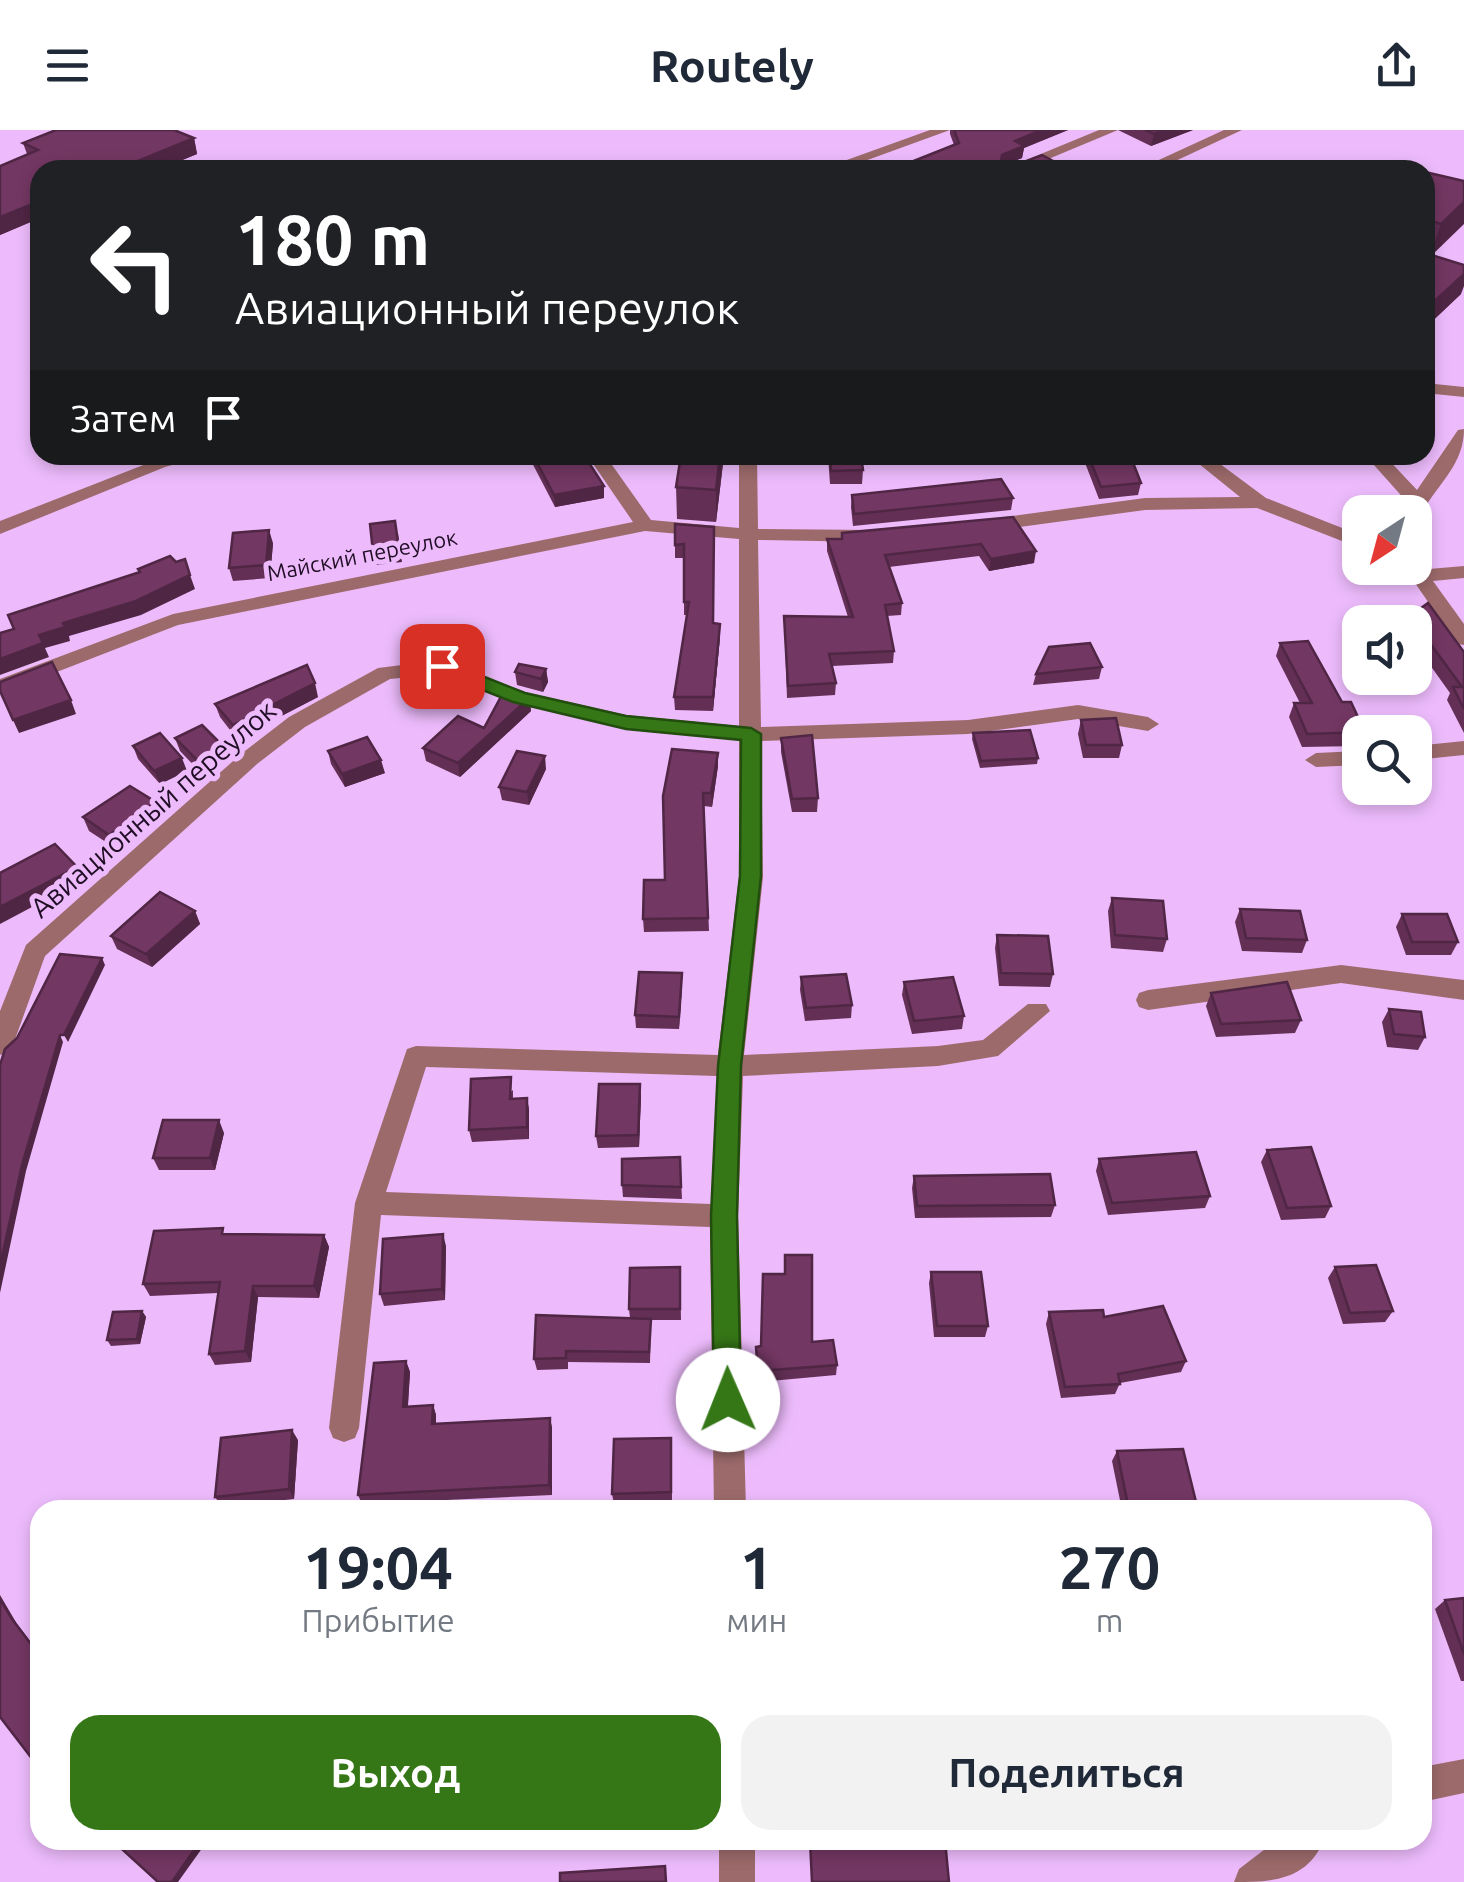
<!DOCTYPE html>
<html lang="ru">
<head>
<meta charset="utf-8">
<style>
	:root { --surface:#fff; --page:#f2f2f3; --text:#1f2937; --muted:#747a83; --accent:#357716 }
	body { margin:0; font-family:Ubuntu,sans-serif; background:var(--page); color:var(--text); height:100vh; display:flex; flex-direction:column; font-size:38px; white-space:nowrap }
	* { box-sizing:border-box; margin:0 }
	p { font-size:32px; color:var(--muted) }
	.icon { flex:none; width:55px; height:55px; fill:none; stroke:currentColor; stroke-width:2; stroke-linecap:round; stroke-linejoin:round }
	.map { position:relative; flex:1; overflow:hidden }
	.drawer { position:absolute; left:30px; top:1370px; width:1402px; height:350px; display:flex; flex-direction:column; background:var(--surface); border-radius:30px; box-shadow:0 5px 15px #0003 }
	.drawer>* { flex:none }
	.top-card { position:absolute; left:30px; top:30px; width:1405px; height:305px; border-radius:30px; box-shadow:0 5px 15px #0003; background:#202124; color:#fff; overflow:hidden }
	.needle { width:65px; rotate:216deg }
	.controls { position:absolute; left:1342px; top:365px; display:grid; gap:20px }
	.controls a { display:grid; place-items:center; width:90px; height:90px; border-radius:20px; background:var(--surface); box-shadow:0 5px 15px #0003; font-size:50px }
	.pin { position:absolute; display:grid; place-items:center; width:85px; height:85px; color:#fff; margin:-42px; border-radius:20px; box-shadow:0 5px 15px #0006 }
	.me { position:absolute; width:110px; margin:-55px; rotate:359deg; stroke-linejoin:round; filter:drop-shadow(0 0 8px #0008) }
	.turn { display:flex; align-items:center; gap:35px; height:210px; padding:0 40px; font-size:45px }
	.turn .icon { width:130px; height:130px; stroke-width:2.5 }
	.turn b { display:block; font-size:70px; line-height:85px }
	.then { display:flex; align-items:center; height:95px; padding:0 40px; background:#0003; gap:20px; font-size:38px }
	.eta { display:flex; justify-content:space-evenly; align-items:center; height:170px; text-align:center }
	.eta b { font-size:60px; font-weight:700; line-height:70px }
	.cta { display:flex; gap:20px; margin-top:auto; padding:20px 40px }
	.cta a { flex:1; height:115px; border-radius:30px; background:var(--accent); color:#fff; font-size:40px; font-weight:700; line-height:115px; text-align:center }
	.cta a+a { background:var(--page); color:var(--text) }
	header { display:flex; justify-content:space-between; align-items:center; height:130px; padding:0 40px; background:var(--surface); font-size:45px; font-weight:700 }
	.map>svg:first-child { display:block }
</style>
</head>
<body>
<header><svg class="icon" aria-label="menu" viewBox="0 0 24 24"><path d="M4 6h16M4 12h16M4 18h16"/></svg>Routely<svg class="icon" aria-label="share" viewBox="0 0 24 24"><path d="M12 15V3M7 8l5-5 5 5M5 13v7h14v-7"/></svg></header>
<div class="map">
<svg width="1464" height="1752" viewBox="0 0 1464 1752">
	<rect width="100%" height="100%" fill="#edbbfc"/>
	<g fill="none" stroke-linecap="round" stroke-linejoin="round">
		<!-- minor -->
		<g fill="#9c6a6b" fill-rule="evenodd">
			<polygon points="930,0 950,0 840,40 819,40"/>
			<polygon points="1099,0 1118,0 1022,40 1002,40"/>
			<polygon points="1224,0 1242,0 1156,40 1137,40"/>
			<polygon points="1320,36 1346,36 1353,40 1313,40"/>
			<polygon points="1425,253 1464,257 1464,267 1425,263"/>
			<path d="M1464 299C1464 336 1436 355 1420 386L1404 382 1407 372 1365 325H1384L1417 360 1458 300Z"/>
			<polygon points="169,325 208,325 165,337 0,404 0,391"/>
			<path d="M587 325H605L651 390 739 398V325H757L758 399 872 400 881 406 872 412 758 410 761 597 968 590 1078 575 1148 587 1159 594 1148 601 1078 589 968 604 761 611 763 747 744 925 938 916 983 910 1028 874H1046L1050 881 998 926 938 936 743 946 738 1086 746 1380H714L710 1097 381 1085 359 1298 355 1308 344 1312 333 1308 329 1298 355 1073 407 919 416 916 718 925 739 747V610L626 599 513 573 440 544 390 549 305 597 257 634 45 826 13 915 9 922 0 925V881L26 815 241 624 289 587 378 538 442 530 525 562 626 585 739 596V409L645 401 178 495 0 564V549L173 484 633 392ZM426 937 717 946 711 1074 386 1062Z"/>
			<polygon points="1188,325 1208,325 1266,368 1360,405 1360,418 1257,378 1145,380 982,402 973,396 982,390 1145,368 1240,367"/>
			<polygon points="1415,397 1424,403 1429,439 1464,436 1464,448 1433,451 1464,494 1464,515 1457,514 1413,450 1398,438 1415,438"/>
			<polygon points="1464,611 1464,625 1415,630 1415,616"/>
			<polygon points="1360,621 1360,635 1316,637 1305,630 1316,623"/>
			<polygon points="1341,835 1464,850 1464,870 1341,853 1148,880 1139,877 1136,870 1139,863 1148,860"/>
			<polygon points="1464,1629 1464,1663 1422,1672 1422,1637"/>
			<rect x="719" y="1710" width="36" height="42"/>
			<path d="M1277 1710H1324C1307 1751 1271 1752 1234 1752L1239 1739Z"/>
		</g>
	</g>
	<!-- wall -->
	<g fill="#632f55">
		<polygon points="950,0 1068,0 1024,18 1022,28 1013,31 1070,40 891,40 954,15 950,4"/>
		<polygon points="1118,0 1193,0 1151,16"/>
		<polygon points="194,8 197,24 158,40 40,40 40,88 0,105 27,24 23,13"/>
		<polygon points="1425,42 1464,51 1432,125 1461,164 1425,198"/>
		<polygon points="528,325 570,325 604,356 604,368 555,377"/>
		<polygon points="681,325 724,325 716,392 677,389 676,357"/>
		<polygon points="828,325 861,325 863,340 862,354 830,354"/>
		<polygon points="1082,325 1130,325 1141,353 1138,365 1099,369"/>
		<polygon points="852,365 1013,368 1011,380 853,396 851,377"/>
		<polygon points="1013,387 1034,433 989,441 979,426 889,437 902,473 901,485 887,486 894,521 893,533 832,536 836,553 835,565 787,568 784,486 848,487 827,421 827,409 842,409"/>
		<polygon points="675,394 714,397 714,493 720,494 720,507 713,581 675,580 674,567 687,485 684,485 684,428 675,428"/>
		<polygon points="273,413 270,448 233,451 229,438"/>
		<polygon points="1410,486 1464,522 1464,603 1447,570 1450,563 1415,514 1415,492 1407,492"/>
		<polygon points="1280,513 1342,572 1360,602 1359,616 1302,617 1289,587 1294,573 1300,573 1276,526"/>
		<polygon points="1102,537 1099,549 1033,555 1036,544"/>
		<polygon points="546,539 548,552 543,562 517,555 515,542"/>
		<polygon points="318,567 237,609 220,587 215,574"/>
		<polygon points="529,568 531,581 460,647 426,631 423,618 484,598"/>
		<polygon points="1081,590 1122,615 1119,628 1083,628 1078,604"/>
		<polygon points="973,603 1038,628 1037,634 980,638 972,609"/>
		<polygon points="175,608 224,617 228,630 202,644 180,621"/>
		<polygon points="781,608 818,668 817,682 792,682 781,622"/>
		<polygon points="133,616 187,641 160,654 138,629"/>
		<polygon points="328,621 385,643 345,657 331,634"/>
		<polygon points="718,623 718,636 712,677 704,676 709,801 644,802 643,789 665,750"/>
		<polygon points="546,639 529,675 502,670 499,657"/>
		<polygon points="161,686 115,718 89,701 83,687"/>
		<polygon points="1112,768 1167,809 1163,822 1111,818 1108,781"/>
		<polygon points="1240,779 1307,810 1302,823 1242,821 1235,792"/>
		<polygon points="195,781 200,794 152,837 117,819 111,806"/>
		<polygon points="1402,784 1458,812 1451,825 1406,825 1396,797"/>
		<polygon points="997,805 1053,844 1050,857 999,856 995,818"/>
		<polygon points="801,847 852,875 851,888 805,891 800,860"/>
		<polygon points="904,852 964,886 962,899 912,904 902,865"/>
		<polygon points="682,856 679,899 636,898 635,885"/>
		<polygon points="1211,863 1301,890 1295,903 1216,907 1206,876"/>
		<polygon points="1389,879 1425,907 1418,920 1387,917 1382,892"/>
		<polygon points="513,960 513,969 527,968 529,980 529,1009 472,1012 469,1000"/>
		<polygon points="641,966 639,1017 598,1018 596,1006"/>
		<polygon points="224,1003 215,1040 159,1040 153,1028"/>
		<polygon points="1267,1020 1331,1076 1325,1088 1281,1090 1261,1032"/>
		<polygon points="680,1027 682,1069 623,1067 622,1055"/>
		<polygon points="1099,1029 1210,1066 1205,1078 1108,1085 1096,1041"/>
		<polygon points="914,1046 1055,1075 1051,1087 915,1088 912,1058"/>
		<polygon points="226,1104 324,1105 329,1117 319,1168 258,1167 251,1232 215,1235 209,1224 218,1163 150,1166 143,1154"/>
		<polygon points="446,1116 445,1170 384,1176 380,1164"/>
		<polygon points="680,1137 681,1190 651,1190 650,1233 568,1232 568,1239 537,1240 534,1229 630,1188 629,1179"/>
		<polygon points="1335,1137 1393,1181 1385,1192 1343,1194 1328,1148"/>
		<polygon points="931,1142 988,1196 985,1207 934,1207 929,1153"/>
		<polygon points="142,1181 146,1187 140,1214 111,1216 107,1210"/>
		<polygon points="1049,1182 1104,1187 1186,1231 1181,1242 1120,1253 1115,1264 1061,1268 1046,1194"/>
		<polygon points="812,1212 837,1235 836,1245 758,1252 756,1217"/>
		<polygon points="406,1231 410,1242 408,1276 433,1275 436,1285 436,1294 550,1288 552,1298 552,1365 362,1374 358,1365"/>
		<polygon points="298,1310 294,1369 222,1377 215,1367"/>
		<polygon points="672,1318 672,1372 614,1374 612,1364"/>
		<polygon points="1117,1321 1198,1380 1122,1380 1112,1331"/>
		<polygon points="1464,1468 1464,1551 1461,1551 1435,1479 1445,1470"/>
	</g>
	<!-- shaded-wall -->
	<g fill="#502645">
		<polygon points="1041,0 1068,0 1024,18 1022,28 1001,37 1002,25 1015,11"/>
		<polygon points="1164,0 1193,0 1151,16 1154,4"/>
		<polygon points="194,8 197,24 158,40 116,40"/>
		<polygon points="40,71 40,88 0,105 0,87"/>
		<polygon points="1464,72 1464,94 1429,128 1441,94"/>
		<polygon points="1464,144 1464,156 1461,164 1425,198 1425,180"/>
		<polygon points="720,325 724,325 716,392 716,360"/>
		<polygon points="604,356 604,368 555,377 554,365"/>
		<polygon points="269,400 273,413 270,448 266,435"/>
		<polygon points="398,404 402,432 376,435 373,422"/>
		<polygon points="1036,421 1034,433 989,441 991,429"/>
		<polygon points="190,445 195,459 141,485 69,506 70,511 45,518 49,527 0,545 0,529 39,505 63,493"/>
		<polygon points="720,494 720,507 713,581 713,567"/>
		<polygon points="546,539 548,552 543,562 541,549"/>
		<polygon points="315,553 318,567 237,609 233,595"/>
		<polygon points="529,568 531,581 460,647 458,633"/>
		<polygon points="71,570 76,584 19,603 13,590"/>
		<polygon points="224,617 228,630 202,644 197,630"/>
		<polygon points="718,623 718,636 712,677 711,663"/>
		<polygon points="545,626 546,639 529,675 527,662"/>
		<polygon points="182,628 187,641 160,654 154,641"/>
		<polygon points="381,630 385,643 345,657 342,644"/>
		<polygon points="156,672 161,686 115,718 109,705"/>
		<polygon points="77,737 83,750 0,794 0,777"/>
		<polygon points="195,781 200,794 152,837 146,824"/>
		<polygon points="102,828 105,835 68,912 64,905"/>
		<polygon points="682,843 682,856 679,899 679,887"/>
		<polygon points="60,905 63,912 26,1041 0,1163 0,1136 22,1035"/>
		<polygon points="640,954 641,966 639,1017 638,1005"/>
		<polygon points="527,968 529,980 529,1009 527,997"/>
		<polygon points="219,990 224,1003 215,1040 210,1028"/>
		<polygon points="443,1104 446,1116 445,1170 442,1159"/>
		<polygon points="324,1105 329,1117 319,1168 314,1156"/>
		<polygon points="253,1156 258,1167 251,1232 245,1221"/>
		<polygon points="142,1181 146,1187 140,1214 137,1209"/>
		<polygon points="406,1231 410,1242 407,1287 403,1277"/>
		<polygon points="433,1275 436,1285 436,1304 432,1294"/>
		<polygon points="550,1288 552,1298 552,1365 549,1355"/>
		<polygon points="292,1300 298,1310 294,1369 289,1359"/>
		<polygon points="0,1465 17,1494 40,1524 40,1526 12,1489 0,1469"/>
		<polygon points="201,1710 208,1710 178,1752 172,1752"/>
	</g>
	<!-- building -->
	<g fill="#733763" stroke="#502645" stroke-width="2.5">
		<polygon points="56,0 174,0 194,8 116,40 40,40 40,71 0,87 0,36 38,20 23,13"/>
		<polygon points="954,0 1041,0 1015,11 1024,16 1002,25 1001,31 1024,32 1042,25 1070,40 891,40 959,13"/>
		<polygon points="1145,0 1164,0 1154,4"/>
		<polygon points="1425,42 1464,51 1464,72 1441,94 1425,89"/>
		<polygon points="1425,123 1464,135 1464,144 1425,180"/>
		<polygon points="533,325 584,325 604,356 554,365"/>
		<polygon points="681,325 720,325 716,360 676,357"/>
		<polygon points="830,325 861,325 863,340 831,341"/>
		<polygon points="1088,325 1130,325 1141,353 1101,357"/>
		<polygon points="1001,349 1013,368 854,384 852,365"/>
		<polygon points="1013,387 1036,421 991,429 981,414 885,425 902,473 885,475 894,521 829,524 836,553 788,556 784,486 853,487 827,409 842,409 842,403"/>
		<polygon points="395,391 399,419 373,422 370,394"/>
		<polygon points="675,394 714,397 713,493 720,494 713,567 674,567 689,472 684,472 684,414 675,415"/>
		<polygon points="269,400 266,435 229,438 233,403"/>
		<polygon points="170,426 176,432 185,429 190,445 136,471 63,493 65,497 39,505 43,513 0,529 0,503 14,499 8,485 140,442 138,439"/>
		<polygon points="1428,473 1464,522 1464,579 1453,557 1462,557 1410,486"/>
		<polygon points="1308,511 1342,572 1351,572 1365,602 1307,604 1294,573 1312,573 1280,513"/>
		<polygon points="1090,513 1102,537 1036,544 1049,517"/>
		<polygon points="52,532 71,570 13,590 0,561 0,552"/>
		<polygon points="519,534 546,539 541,549 515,542"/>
		<polygon points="307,535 315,553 233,595 215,574"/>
		<polygon points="504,561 529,568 458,633 423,618 458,586 484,598"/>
		<polygon points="1116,588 1122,615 1086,615 1081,590"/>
		<polygon points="202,595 224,617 197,630 175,608"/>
		<polygon points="1030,600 1038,628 981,631 973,603"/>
		<polygon points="160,603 182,628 154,641 133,616"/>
		<polygon points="812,605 818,668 792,669 781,608"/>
		<polygon points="367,607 381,630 342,644 328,621"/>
		<polygon points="672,619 718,623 711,663 703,663 708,788 643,789 644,750 665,750 663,666"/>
		<polygon points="517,621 545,626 527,662 499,657"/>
		<polygon points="130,656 156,672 109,705 83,687"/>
		<polygon points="55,714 77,737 0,777 0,743"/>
		<polygon points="160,762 195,781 146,824 111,806"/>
		<polygon points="1112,768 1163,771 1167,809 1115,805"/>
		<polygon points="1240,779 1300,781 1307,810 1246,808"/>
		<polygon points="1402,784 1447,784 1458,812 1412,812"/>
		<polygon points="997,805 1048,806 1053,844 1001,843"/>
		<polygon points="60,824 102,828 64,905 60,905 22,1035 0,1136 0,935 5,919 17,908"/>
		<polygon points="639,842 682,843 679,887 635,885"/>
		<polygon points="846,844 852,875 806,878 801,847"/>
		<polygon points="953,847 964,886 914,891 904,852"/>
		<polygon points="1287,852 1301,890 1221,894 1211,863"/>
		<polygon points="1389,879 1421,882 1425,907 1394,904"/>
		<polygon points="511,947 510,969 527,968 527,997 469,1000 471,949"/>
		<polygon points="599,954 640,954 638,1005 596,1006"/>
		<polygon points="163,990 219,990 210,1028 153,1028"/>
		<polygon points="1311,1017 1331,1076 1287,1078 1267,1020"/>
		<polygon points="1196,1022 1210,1066 1112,1073 1099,1029"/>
		<polygon points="680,1027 681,1057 622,1055 622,1029"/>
		<polygon points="1050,1044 1055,1075 917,1076 914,1046"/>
		<polygon points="223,1098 222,1104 324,1105 314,1156 253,1156 245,1221 209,1224 220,1152 143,1154 154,1101"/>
		<polygon points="443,1104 442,1159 380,1164 383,1109"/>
		<polygon points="785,1125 812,1125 812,1212 833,1210 837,1235 758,1241 756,1217 761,1216 763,1144 785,1144"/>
		<polygon points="1376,1135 1393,1181 1350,1183 1335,1137"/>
		<polygon points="680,1137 680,1179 629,1179 630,1138"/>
		<polygon points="931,1142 981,1142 988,1196 937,1196"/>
		<polygon points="1163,1176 1186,1231 1118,1244 1120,1254 1065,1257 1049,1182 1103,1180 1104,1187"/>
		<polygon points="142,1181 137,1209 107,1210 113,1182"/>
		<polygon points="536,1185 651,1189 649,1222 566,1221 566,1228 534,1229"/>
		<polygon points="406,1231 403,1277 433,1275 432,1294 550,1288 549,1355 358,1365 374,1233"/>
		<polygon points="292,1300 289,1359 215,1367 221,1308"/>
		<polygon points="671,1308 671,1362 612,1364 614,1309"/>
		<polygon points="1183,1319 1198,1380 1129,1380 1117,1321"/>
		<polygon points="1464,1468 1464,1524 1445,1470"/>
		<polygon points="0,1469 12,1489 40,1526 40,1639 0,1587"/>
		<polygon points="112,1710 201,1710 172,1752 158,1752"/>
		<polygon points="810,1710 945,1710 949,1752 812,1752"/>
		<polygon points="665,1736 666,1752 560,1752 560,1743"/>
	</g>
	<!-- route -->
	<polygon fill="#357716" stroke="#224d0e" stroke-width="2.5" points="442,530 525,563 626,586 751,598 761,604 761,746 741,936 737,1086 741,1270 737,1279 728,1283 718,1279 714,1270 711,1086 718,936 740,746 741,610 626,599 513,572 435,541 435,532"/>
	<g text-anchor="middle" stroke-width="10" stroke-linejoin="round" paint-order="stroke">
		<!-- far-street labels -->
		<g font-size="22" fill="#200e25" stroke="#edbbfc">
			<text transform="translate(362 425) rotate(-11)" y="8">Майский переулок</text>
		</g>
		<!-- street labels -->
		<g font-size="28" fill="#200e25" stroke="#edbbfc">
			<text transform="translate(153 679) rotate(-41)" y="10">Авиационный переулок</text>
		</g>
	</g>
</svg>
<div class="controls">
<a><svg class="needle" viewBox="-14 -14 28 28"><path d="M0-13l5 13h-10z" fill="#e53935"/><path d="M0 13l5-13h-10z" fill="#747a83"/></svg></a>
<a><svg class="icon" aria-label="sound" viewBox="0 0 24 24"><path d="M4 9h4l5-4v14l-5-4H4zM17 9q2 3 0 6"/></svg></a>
<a><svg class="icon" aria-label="search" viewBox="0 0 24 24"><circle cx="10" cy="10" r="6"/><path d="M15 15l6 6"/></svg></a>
</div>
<div class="pin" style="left:442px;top:536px;background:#d93025"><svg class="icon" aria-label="arrive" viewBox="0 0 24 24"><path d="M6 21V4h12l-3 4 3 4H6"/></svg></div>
<svg class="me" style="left:728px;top:1270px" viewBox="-20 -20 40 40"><circle r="19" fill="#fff"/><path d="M0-13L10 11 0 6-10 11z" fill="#357716"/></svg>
<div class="top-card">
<div class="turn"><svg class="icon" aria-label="left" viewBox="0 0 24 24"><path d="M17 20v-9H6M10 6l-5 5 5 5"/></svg><div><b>180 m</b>Авиационный переулок</div></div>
<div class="then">Затем<svg class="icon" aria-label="arrive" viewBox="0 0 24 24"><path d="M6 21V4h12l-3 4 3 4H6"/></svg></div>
</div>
<section class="drawer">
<div class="eta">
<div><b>19:04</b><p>Прибытие</p></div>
<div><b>1</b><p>мин</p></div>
<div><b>270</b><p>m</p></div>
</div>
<div class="cta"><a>Выход</a><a>Поделиться</a></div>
</section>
</div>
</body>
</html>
